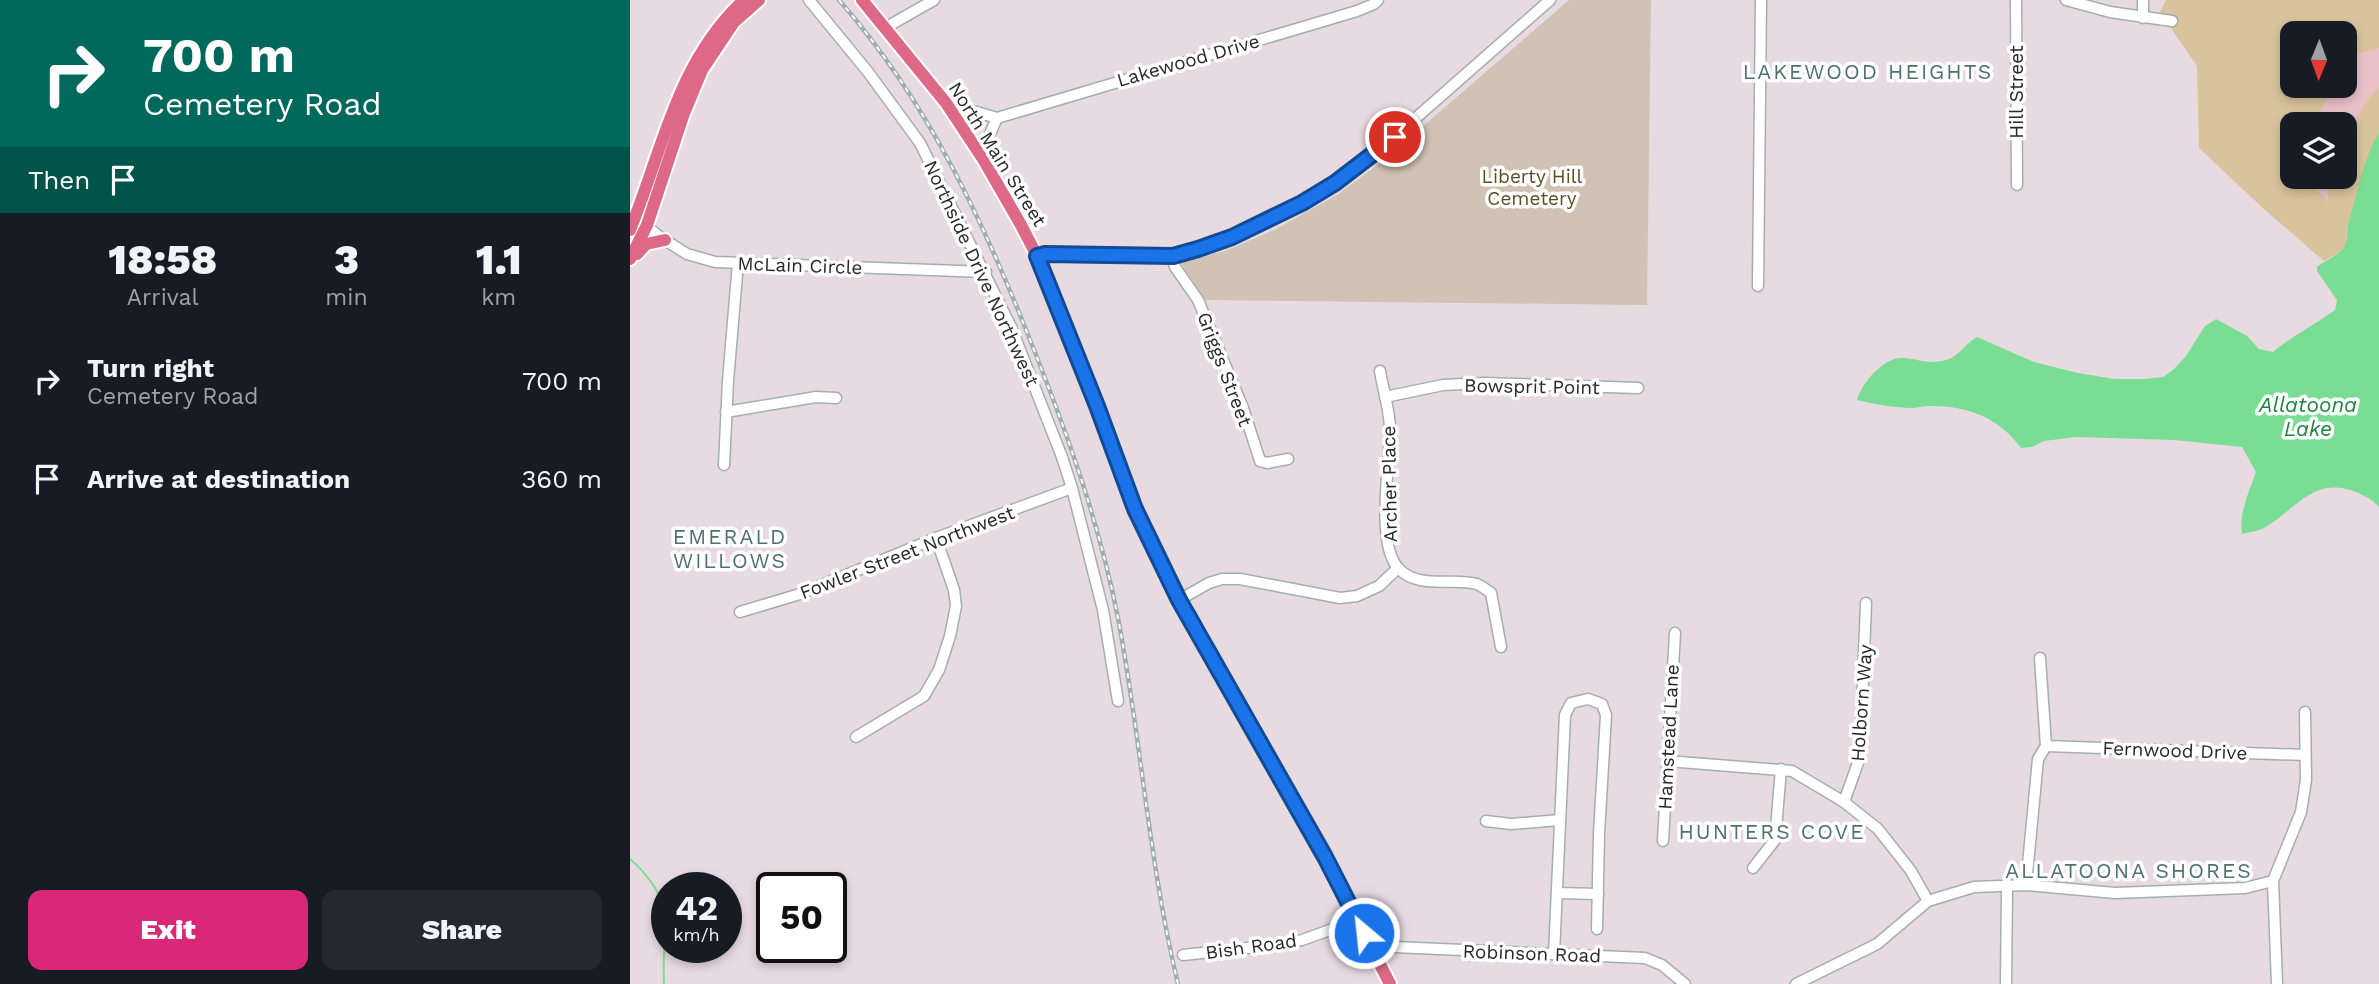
<!DOCTYPE html>
<html lang="en">
<head>
<meta charset="utf-8">
<style>
	:root { --surface:#171b24; --page:#242831; --text:#f1f3f6; --muted:#9ea1a6; --accent:#db2777 }
	body { margin:0; font-family:"Work Sans",sans-serif; background:var(--page); color:var(--text); height:100vh; display:flex; flex-direction:column; font-size:26px; white-space:nowrap }
	* { box-sizing:border-box; margin:0 }
	p { font-size:23px; color:var(--muted) }
	.icon { flex:none; width:38px; height:38px; fill:none; stroke:currentColor; stroke-width:2; stroke-linecap:round; stroke-linejoin:round }
	.map { position:relative; flex:1; overflow:hidden }
	.sheet { display:flex; flex-direction:column; background:var(--surface); width:630px }
	.sheet>* { flex:none }
	.banner { background:#00695c; color:#fff; overflow:hidden }
	.needle { width:46px; rotate:181deg }
	.controls { position:absolute; left:1650px; top:21px; display:grid; gap:14px }
	.controls a { display:grid; place-items:center; width:77px; height:77px; border-radius:14px; background:var(--surface); box-shadow:0 4px 10px #0003; font-size:35px }
	.speed { position:absolute; left:21px; top:872px; display:flex; gap:14px; font-size:35px; font-weight:700; text-align:center }
	.speed>* { display:grid; place-content:center; width:91px; height:91px; border-radius:50%; background:var(--surface); box-shadow:0 4px 10px #0003; line-height:1 }
	.speed small { font-size:18px; font-weight:400 }
	.speed .limit { border:4px solid #111; border-radius:10px; background:#fff; color:#111 }
	.pin { position:absolute; display:grid; place-items:center; width:60px; height:60px; color:#fff; margin:-30px; border:4px solid #fff; border-radius:50%; box-shadow:0 2px 7px #0007 }
	.me { position:absolute; width:77px; margin:-38px; rotate:332deg; stroke-linejoin:round; filter:drop-shadow(0 0 5px #0008) }
	.turn { display:flex; align-items:center; gap:24px; height:147px; padding:0 28px; font-size:32px }
	.turn .icon { width:91px; height:91px; stroke-width:2.5 }
	.turn b { display:block; font-size:49px; line-height:60px }
	.then { display:flex; align-items:center; height:66px; padding:0 28px; background:#0003; gap:14px; font-size:26px }
	.eta { display:flex; justify-content:space-evenly; align-items:center; height:119px; text-align:center }
	.eta b { font-size:42px; font-weight:800; line-height:49px }
	.cta { display:flex; gap:14px; margin-top:auto; padding:14px 28px }
	.cta a { flex:1; height:80px; border-radius:14px; background:var(--accent); color:#fff; font-size:28px; font-weight:800; line-height:80px; text-align:center }
	.cta a+a { background:var(--page); color:var(--text) }
	ul { padding:0; list-style:none }
	li { display:flex; align-items:center; gap:21px; height:98px; padding:0 28px }
	li div { flex:1 }
	li b { display:block; font-size:26px }
	li em { font-style:normal }
	main { display:flex; flex:1; min-height:0 }
	.map>svg:first-child { display:block }
</style>
</head>
<body>
<main>
<section class="sheet">
<div class="banner">
<div class="turn"><svg class="icon" aria-label="right" viewBox="0 0 24 24"><path d="M7 20v-9h11M14 6l5 5-5 5"/></svg><div><b>700 m</b>Cemetery Road</div></div>
<div class="then">Then<svg class="icon" aria-label="arrive" viewBox="0 0 24 24"><path d="M6 21V4h12l-3 4 3 4H6"/></svg></div>
</div>
<div class="eta">
<div><b>18:58</b><p>Arrival</p></div>
<div><b>3</b><p>min</p></div>
<div><b>1.1</b><p>km</p></div>
</div>
<ul>
<li><svg class="icon" aria-label="right" viewBox="0 0 24 24"><path d="M7 20v-9h11M14 6l5 5-5 5"/></svg><div><b>Turn right</b><p>Cemetery Road</p></div><em>700 m</em></li>
<li><svg class="icon" aria-label="arrive" viewBox="0 0 24 24"><path d="M6 21V4h12l-3 4 3 4H6"/></svg><div><b>Arrive at destination</b></div><em>360 m</em></li>
</ul>
<div class="cta"><a>Exit</a><a>Share</a></div>
</section>
<div class="map">
<svg width="1749" height="984" viewBox="0 0 1749 984">
	<rect width="100%" height="100%" fill="#e8dae1"/>
	<!-- green -->
	<path fill="#d9c39d" fill-rule="evenodd" d="M1536 0H1749V168L1723 210 1718 224 1716 244 1711 251 1694 261 1636 211 1569 148 1567 66 1530 12ZM1662 33H1715V86H1662ZM1662 124H1715V177H1662Z"/>
	<!-- sand -->
	<g fill="#eac1c8">
		<path d="M1749 48V87C1733 104 1723 122 1715 144V124H1682L1707 86H1715V71L1726 54Z"/>
		<polygon points="1676,177 1702,177 1697,189 1699,203"/>
	</g>
	<!-- cemetery -->
	<polygon fill="#d0c2b4" points="939,0 1021,0 1017,305 575,300 551,263 598,250 646,229 707,195 754,160"/>
	<!-- water -->
	<path fill="#79de93" d="M1749 132V507C1742 499 1735 496 1726 492 1683 475 1666 510 1634 528 1628 531 1619 532 1612 534 1609 512 1619 492 1626 472L1612 447 1545 440 1446 437 1414 441 1402 447 1391 448C1369 417 1335 405 1299 406 1293 406 1287 408 1282 408 1264 408 1244 404 1227 400 1232 383 1253 357 1273 358 1290 359 1298 365 1316 360 1328 357 1336 343 1347 337L1404 362 1448 373 1485 379H1515L1533 377 1544 369 1556 356 1575 326 1586 319 1617 336 1629 349 1643 352C1663 335 1685 325 1705 310L1707 300 1687 271V267C1695 260 1708 256 1714 247 1719 239 1716 229 1719 221 1728 191 1733 160 1749 132Z"/>
	<g fill="none" stroke-linecap="round" stroke-linejoin="round">
		<!-- stream -->
		<path stroke="#79de93" stroke-width="2" d="M0 859C49 902 31 928 34 984"/>
		<defs>
			<g id="minor">
				<polyline points="179,0 238,72 290,143 381,327 432,457 442,488 473,610 488,701"/>
				<polyline points="1386,0 1387,185"/>
				<polyline points="1436,0 1480,12 1542,21"/>
				<polyline points="1513,18 1513,0"/>
				<polyline points="255,28 304,0"/>
				<polyline points="316,103 367,118 727,11 744,4 748,0"/>
				<polyline points="353,159 356,143 367,118"/>
				<polyline points="0,213 30,237 57,254 85,262 356,272"/>
				<polyline points="407,256 415,254 543,256 602,237 672,203 705,183 746,153 920,0"/>
				<polyline points="543,256 545,267 568,300 613,408 630,461 637,463 658,459"/>
				<polyline points="1128,286 1131,0"/>
				<path d="M750 371C753 390 760 411 760 430 760 463 745 545 769 569 790 590 823 577 847 584 851 586 857 590 861 593L871 647"/>
				<polyline points="755,397 813,385 854,383 1008,388"/>
				<polyline points="96,412 186,397 206,398"/>
				<polyline points="94,465 98,381 108,263"/>
				<polyline points="549,600 579,583 592,579 610,579 710,598 727,596 749,586 768,568"/>
				<polyline points="110,612 170,594 306,538 442,488"/>
				<polyline points="226,737 294,696 309,670 320,636 326,606 324,590 306,538"/>
				<polyline points="1416,746 1675,755"/>
				<polyline points="1037,761 1162,771 1214,802 1248,829 1281,871 1298,901"/>
				<polyline points="1214,802 1230,757 1236,603"/>
				<polyline points="856,821 881,824 930,820"/>
				<polyline points="1033,841 1045,633"/>
				<polyline points="1123,868 1145,840 1151,769"/>
				<polyline points="1396,885 1408,759 1416,746 1410,658"/>
				<polyline points="927,893 968,894"/>
				<polyline points="741,946 1015,958 1032,965 1055,984"/>
				<polyline points="924,954 935,715 941,703 958,699 972,704 976,715 969,834 967,929"/>
				<polyline points="553,955 655,944 672,940 728,920"/>
				<polyline points="1166,984 1247,944 1298,901 1344,887 1396,885 1485,893 1615,888 1643,881"/>
				<polyline points="1376,984 1377,887"/>
				<polyline points="1647,984 1643,881 1671,812 1676,780 1675,712"/>
			</g>
			<g id="major">
				<polyline points="232,0 316,103 353,159 391,225 407,256 467,406 505,509 549,600 695,857 760,984"/>
				<path d="M0 230C33 149 47 62 114 0"/>
				<polyline points="7,254 16,244 35,240"/>
				<polyline points="0,259 17,225 53,116 72,70 104,22 129,0"/>
			</g>
		</defs>
		<!-- minor casing -->
		<use href="#minor" stroke="#a4afad" stroke-width="13"/>
		<!-- major casing -->
		<use href="#major" stroke="#fff" stroke-width="16"/>
		<!-- minor -->
		<use href="#minor" stroke="#fff" stroke-width="10"/>
		<!-- major -->
		<use href="#major" stroke="#de6986" stroke-width="12"/>
		<defs>
			<path id="rail" d="M209 0C300 104 356 227 406 355 440 441 470 527 488 618 511 739 519 864 548 984"/>
		</defs>
		<!-- rail casing -->
		<use href="#rail" stroke="#9eafad" stroke-width="4.5"/>
		<!-- rail -->
		<use href="#rail" stroke="#fff" stroke-width="2" stroke-dasharray="5" stroke-linecap="butt"/>
	</g>
	<g fill="none" stroke-linecap="round" stroke-linejoin="round">
		<defs>
			<polyline id="route" points="734,933 695,857 549,600 505,509 467,406 407,256 415,254 543,256 568,249 602,237 672,203 705,183 765,137"/>
		</defs>
		<!-- route casing -->
		<use href="#route" stroke="#114b97" stroke-width="18"/>
		<!-- route -->
		<use href="#route" stroke="#1a73e8" stroke-width="12"/>
	</g>
	<g text-anchor="middle" stroke-width="7" stroke-linejoin="round" paint-order="stroke">
		<!-- street labels -->
		<g font-size="19" fill="#272727" stroke="#fff">
			<text transform="translate(558 60) rotate(-16)" y="7">Lakewood Drive</text>
			<text transform="translate(1386 92) rotate(-90)" y="7">Hill Street</text>
			<text transform="translate(368 154) rotate(58)" y="7">North Main Street</text>
			<text transform="translate(170 265) rotate(2)" y="7">McLain Circle</text>
			<text transform="translate(352 273) rotate(65)" y="7">Northside Drive Northwest</text>
			<text transform="translate(595 369) rotate(69)" y="7">Griggs Street</text>
			<text transform="translate(902 386) rotate(1)" y="7">Bowsprit Point</text>
			<text transform="translate(759 484) rotate(-91)" y="7">Archer Place</text>
			<text transform="translate(277 552) rotate(-21)" y="7">Fowler Street Northwest</text>
			<text transform="translate(1231 703) rotate(-86)" y="7">Holborn Way</text>
			<text transform="translate(1038 737) rotate(-87)" y="7">Hamstead Lane</text>
			<text transform="translate(1545 750) rotate(2)" y="7">Fernwood Drive</text>
			<text transform="translate(621 946) rotate(-8)" y="7">Bish Road</text>
			<text transform="translate(902 953) rotate(2)" y="7">Robinson Road</text>
		</g>
		<!-- park labels -->
		<g font-size="19" fill="#5a4e21" stroke="#fff">
			<text x="902" y="183">Liberty Hill<tspan x="902" dy="22">Cemetery</tspan></text>
		</g>
		<!-- neighbourhood labels -->
		<g font-size="21" letter-spacing="2" fill="#4e726b" stroke="#fff">
			<text x="1238" y="79">LAKEWOOD HEIGHTS</text>
			<text x="100" y="544">EMERALD<tspan x="100" dy="24">WILLOWS</tspan></text>
			<text x="1142" y="839">HUNTERS COVE</text>
			<text x="1499" y="878">ALLATOONA SHORES</text>
		</g>
		<!-- water labels -->
		<g font-size="21" font-style="italic" fill="#1d863f" stroke="#fff">
			<text x="1678" y="412">Allatoona<tspan x="1678" dy="24">Lake</tspan></text>
		</g>
	</g>
</svg>
<div class="controls">
<a><svg class="needle" viewBox="-14 -14 28 28"><path d="M0-13l5 13h-10z" fill="#e53935"/><path d="M0 13l5-13h-10z" fill="#9ea1a6"/></svg></a>
<a><svg class="icon" aria-label="layers" viewBox="0 0 24 24"><path d="M12 4l9 5-9 5-9-5zM3 14l9 5 9-5"/></svg></a>
</div>
<div class="speed"><div>42<small>km/h</small></div><div class="limit">50</div></div>
<div class="pin" style="left:765px;top:137px;background:#d93025"><svg class="icon" aria-label="arrive" viewBox="0 0 24 24"><path d="M6 21V4h12l-3 4 3 4H6"/></svg></div>
<svg class="me" style="left:734px;top:933px" viewBox="-20 -20 40 40"><circle r="17" fill="#1a73e8" stroke="#fff" stroke-width="3"/><path d="M0-11L8 9 0 5-8 9z" fill="#fff"/></svg>
</div>
</main>
</body>
</html>
